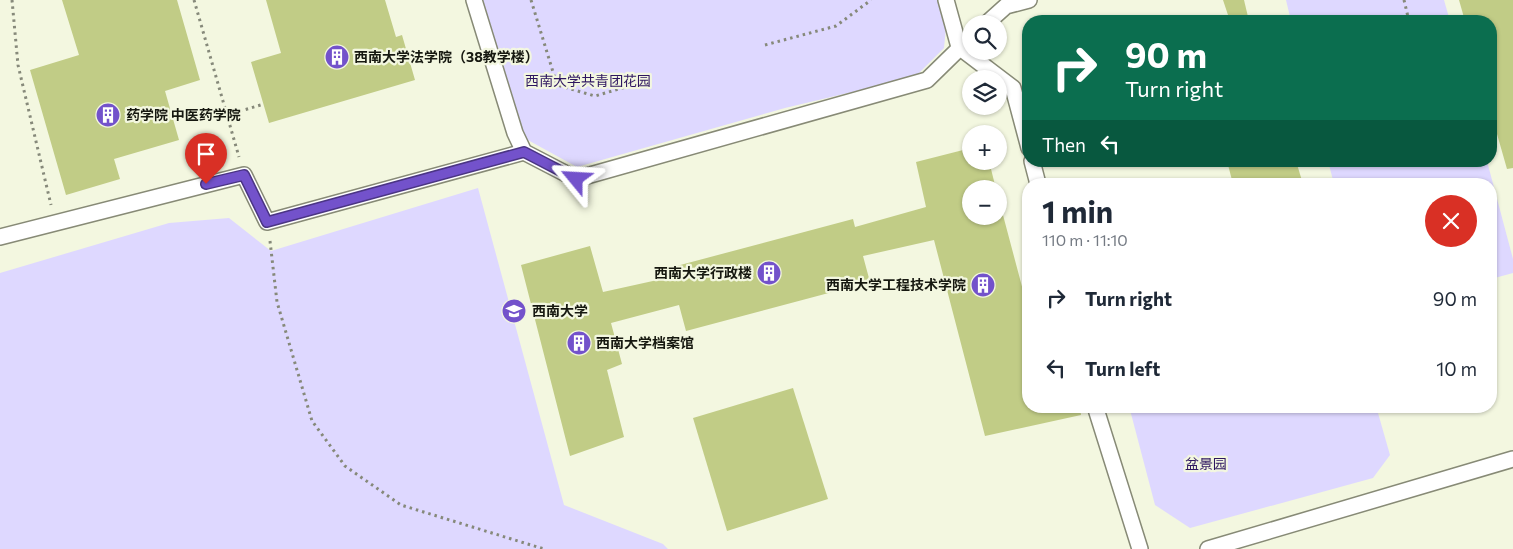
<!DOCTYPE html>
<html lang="en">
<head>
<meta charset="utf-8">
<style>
	:root { --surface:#fff; --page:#f2f2f3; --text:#1f2937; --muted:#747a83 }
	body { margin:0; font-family:Commissioner,"Noto Sans SC",sans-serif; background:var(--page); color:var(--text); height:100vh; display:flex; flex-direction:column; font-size:19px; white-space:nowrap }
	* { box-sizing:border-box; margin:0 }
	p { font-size:16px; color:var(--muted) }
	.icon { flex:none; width:28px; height:28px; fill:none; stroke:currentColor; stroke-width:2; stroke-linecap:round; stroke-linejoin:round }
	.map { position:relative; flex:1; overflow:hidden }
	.drawer { position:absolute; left:1022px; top:178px; width:475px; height:235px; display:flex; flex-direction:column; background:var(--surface); border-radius:20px; box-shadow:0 1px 4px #0004 }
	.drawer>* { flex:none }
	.top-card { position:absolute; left:1022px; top:15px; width:475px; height:152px; border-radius:20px; box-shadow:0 1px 4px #0004; background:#0b6e4f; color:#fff; overflow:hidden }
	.controls { position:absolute; left:962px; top:15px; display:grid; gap:10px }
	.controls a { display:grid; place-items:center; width:45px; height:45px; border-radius:50%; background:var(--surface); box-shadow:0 1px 4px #0004; font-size:25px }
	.pin { position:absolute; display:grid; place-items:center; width:42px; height:42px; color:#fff; margin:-51px -21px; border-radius:50% 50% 50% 0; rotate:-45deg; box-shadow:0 0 5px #0007 }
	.pin .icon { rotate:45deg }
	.me { position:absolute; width:55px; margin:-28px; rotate:297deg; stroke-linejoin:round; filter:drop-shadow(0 0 4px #0008) }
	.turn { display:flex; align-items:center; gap:18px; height:105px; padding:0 20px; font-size:22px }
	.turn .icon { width:65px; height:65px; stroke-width:2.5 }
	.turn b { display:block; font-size:35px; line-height:42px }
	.then { display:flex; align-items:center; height:48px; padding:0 20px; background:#0003; gap:10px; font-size:19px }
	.round { display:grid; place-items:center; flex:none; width:52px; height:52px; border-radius:26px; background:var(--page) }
	.overview { display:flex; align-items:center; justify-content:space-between; height:85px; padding:0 20px }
	h1 { font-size:30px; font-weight:700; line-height:38px }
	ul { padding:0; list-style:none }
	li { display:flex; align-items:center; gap:15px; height:70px; padding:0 20px }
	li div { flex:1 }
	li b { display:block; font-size:19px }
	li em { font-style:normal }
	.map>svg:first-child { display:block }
</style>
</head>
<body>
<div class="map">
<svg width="1513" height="549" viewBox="0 0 1513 549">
	<rect width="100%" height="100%" fill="#f3f7e0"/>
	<!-- green -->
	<g fill="#ded8ff">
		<polygon points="474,0 946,0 948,7 944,48 915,77 785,108 577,167 515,133"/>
		<polygon points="1286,0 1444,0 1450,21 1291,21"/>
		<polygon points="1328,161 1487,161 1513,259 1513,273 1491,279 1491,184 1334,184"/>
		<polygon points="478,188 564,505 663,544 668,549 0,549 0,273 169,223 229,218 271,251"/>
		<polygon points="1129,406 1376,406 1390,455 1373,478 1190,528 1155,505"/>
	</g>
	<!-- building -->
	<g fill="#c1cc86">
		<polygon points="62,0 177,0 200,80 165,91 179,140 114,159 120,179 66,195 30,70 79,55"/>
		<polygon points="266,0 385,0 396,37 402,35 415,80 269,123 251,62 281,53"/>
		<polygon points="1223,0 1244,0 1249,21 1230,21"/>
		<polygon points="1459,0 1513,0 1513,168 1507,169 1491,113 1491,21 1465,21"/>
		<polygon points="971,148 971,161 989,161 996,189 971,189 971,216 999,216 999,200 1029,313 1029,406 1080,406 1081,415 985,436 934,240 863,256 870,282 686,331 679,305 611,323 622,364 607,370 624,437 570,456 521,265 590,246 603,292 671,277 669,268 853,219 855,227 926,207 916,162"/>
		<polygon points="1227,161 1296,161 1303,184 1233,184"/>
		<polygon points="793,388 828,499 727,531 693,418"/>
	</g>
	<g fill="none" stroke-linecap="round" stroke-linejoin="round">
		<defs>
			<g id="service">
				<polyline points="474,0 515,133 524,152 576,179 927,80 971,37"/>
				<polyline points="946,0 959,47 1013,88 1029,148"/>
				<polyline points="986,24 1006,6 1029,0"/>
				<polyline points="1032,161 1038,184"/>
				<polyline points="0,237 244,175 267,222 524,152"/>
				<polyline points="1095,406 1140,549"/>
				<polyline points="1208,549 1513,459"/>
			</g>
		</defs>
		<!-- service casing -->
		<use href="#service" stroke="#878a76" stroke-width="18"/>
		<!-- path -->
		<g stroke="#86897a" stroke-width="3" stroke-dasharray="2.5 4" stroke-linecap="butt">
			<polyline points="12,0 18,65 51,205"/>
			<polyline points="194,0 239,157"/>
			<polyline points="531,0 557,85 595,96 643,82"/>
			<polyline points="1404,0 1409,21"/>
			<polyline points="765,45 836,26 871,0"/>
			<polyline points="227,115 264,104"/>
			<polyline points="270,241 277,302 312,421 345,466 401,505 544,549"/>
		</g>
		<!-- service -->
		<use href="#service" stroke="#fff" stroke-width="15"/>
	</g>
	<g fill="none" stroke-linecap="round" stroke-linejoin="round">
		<defs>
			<polyline id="route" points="206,184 244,175 267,222 524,152 576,179"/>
		</defs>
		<!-- route casing -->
		<use href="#route" stroke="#4b3584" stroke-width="12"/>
		<!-- route -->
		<use href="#route" stroke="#7352cb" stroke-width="9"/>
	</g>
	<!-- icons -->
	<defs>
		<symbol id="building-disc" viewBox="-11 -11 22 22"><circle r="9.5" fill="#7352cb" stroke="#f3f7e0"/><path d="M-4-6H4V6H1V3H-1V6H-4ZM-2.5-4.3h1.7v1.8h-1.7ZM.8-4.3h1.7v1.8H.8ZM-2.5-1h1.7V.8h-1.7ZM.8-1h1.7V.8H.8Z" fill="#fff"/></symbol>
		<symbol id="university-disc" viewBox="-11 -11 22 22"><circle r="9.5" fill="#7352cb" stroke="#f3f7e0"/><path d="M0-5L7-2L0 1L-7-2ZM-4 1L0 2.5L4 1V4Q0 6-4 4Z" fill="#fff"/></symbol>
	</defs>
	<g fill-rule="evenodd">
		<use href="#building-disc" x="323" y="43" width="28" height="28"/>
		<use href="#building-disc" x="94" y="101" width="28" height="28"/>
		<use href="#building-disc" x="755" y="259" width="28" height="28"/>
		<use href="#building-disc" x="969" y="271" width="28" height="28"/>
		<use href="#university-disc" x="500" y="297" width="28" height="28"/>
		<use href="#building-disc" x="565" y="329" width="28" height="28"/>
	</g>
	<g text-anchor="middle" stroke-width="4.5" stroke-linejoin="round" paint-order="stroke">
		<!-- poi labels -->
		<g font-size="14" font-weight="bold" fill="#161810" stroke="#f3f7e0" text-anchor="start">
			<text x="354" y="62">西南大学法学院（38教学楼）</text>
			<text x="126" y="120">药学院 中医药学院</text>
			<text x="752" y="278" text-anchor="end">西南大学行政楼</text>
			<text x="966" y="290" text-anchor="end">西南大学工程技术学院</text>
			<text x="532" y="316">西南大学</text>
			<text x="596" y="348">西南大学档案馆</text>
		</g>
		<!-- park labels -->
		<g font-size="14" fill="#2e1660" stroke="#f3f7e0">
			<text x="588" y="86">西南大学共青团花园</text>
			<text x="1206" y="469">盆景园</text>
		</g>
	</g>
</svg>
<div class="controls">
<a><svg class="icon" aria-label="search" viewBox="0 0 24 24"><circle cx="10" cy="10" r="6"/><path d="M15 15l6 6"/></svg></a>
<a><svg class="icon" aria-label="layers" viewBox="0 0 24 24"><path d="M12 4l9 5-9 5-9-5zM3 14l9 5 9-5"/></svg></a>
<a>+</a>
<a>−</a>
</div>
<div class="pin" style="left:206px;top:184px;background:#d93025"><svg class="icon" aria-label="arrive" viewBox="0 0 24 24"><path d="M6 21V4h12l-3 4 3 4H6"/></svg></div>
<svg class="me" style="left:576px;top:179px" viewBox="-20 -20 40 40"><path d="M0-17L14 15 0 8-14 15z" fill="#7352cb" stroke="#fff" stroke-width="4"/></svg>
<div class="top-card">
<div class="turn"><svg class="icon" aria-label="right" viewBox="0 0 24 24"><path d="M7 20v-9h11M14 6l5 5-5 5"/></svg><div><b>90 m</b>Turn right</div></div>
<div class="then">Then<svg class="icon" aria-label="left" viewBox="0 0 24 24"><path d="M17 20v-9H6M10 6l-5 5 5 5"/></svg></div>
</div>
<section class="drawer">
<div class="overview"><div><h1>1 min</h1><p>110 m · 11:10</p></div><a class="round" style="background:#d93025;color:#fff"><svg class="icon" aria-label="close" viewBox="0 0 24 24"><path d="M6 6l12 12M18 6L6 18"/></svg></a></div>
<ul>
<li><svg class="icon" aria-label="right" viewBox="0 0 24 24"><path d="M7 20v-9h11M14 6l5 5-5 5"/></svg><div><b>Turn right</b></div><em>90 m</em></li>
<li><svg class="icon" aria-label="left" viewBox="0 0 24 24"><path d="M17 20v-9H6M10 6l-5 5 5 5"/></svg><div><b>Turn left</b></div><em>10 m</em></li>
</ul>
</section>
</div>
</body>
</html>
